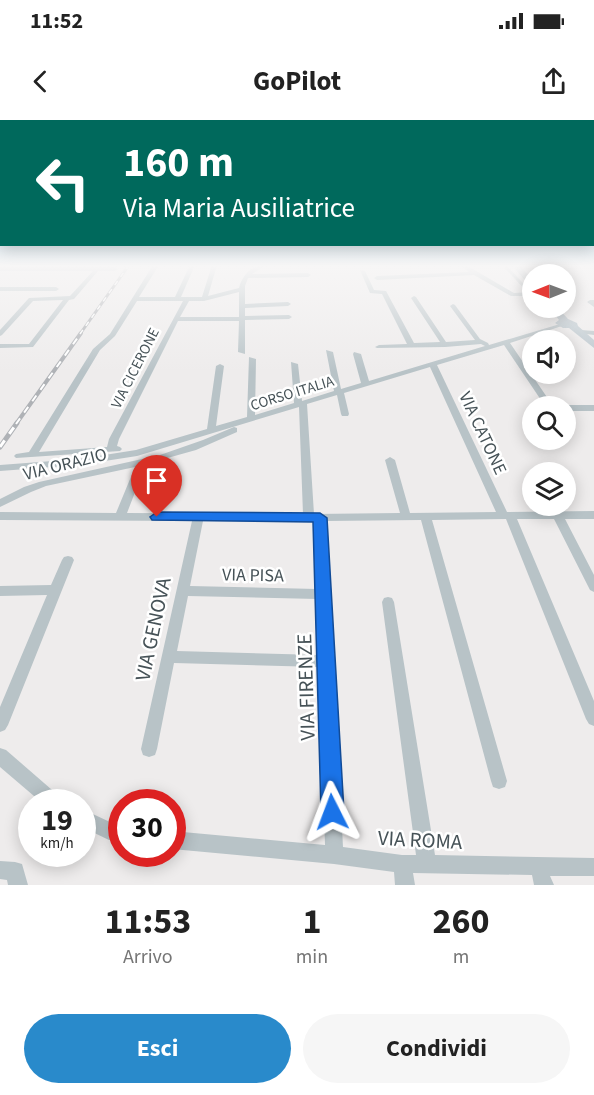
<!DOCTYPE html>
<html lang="it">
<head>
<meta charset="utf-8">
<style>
	:root { --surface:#fff; --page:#f6f6f6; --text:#222; --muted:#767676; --accent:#298acb }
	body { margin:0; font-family:"Source Sans 3",sans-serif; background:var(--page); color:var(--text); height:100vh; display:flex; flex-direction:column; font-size:22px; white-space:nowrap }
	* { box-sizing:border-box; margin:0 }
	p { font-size:20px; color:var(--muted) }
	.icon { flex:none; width:33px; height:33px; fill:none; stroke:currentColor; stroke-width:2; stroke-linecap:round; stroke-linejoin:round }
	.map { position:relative; height:765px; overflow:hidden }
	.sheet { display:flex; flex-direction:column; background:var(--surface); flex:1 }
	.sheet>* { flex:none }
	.top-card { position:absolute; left:0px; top:0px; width:594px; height:126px; box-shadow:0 3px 15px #0003; background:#00695c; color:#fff; overflow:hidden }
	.needle { width:39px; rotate:269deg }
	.controls { position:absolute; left:522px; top:144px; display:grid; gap:12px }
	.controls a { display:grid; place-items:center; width:54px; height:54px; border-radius:50%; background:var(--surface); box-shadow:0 3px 15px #0003; font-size:30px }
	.speed { position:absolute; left:18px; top:669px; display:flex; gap:12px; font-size:30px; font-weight:700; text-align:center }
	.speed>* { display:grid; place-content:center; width:78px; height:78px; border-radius:50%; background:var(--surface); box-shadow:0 3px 15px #0003; line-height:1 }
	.speed small { font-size:15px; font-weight:400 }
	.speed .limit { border:9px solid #d22; background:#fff; color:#111 }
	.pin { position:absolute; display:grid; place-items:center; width:51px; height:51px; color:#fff; margin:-62px -26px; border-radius:50% 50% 50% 0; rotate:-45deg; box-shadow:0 0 6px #0007 }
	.pin .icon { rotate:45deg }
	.me { position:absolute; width:66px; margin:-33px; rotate:357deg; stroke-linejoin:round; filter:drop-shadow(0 0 4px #0008) }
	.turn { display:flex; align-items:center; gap:21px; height:126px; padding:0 24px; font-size:27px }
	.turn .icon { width:78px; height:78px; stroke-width:2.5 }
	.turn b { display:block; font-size:42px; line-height:51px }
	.eta { display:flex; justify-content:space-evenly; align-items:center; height:102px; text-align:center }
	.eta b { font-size:36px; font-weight:700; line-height:42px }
	.button { display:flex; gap:12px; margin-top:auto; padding:12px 24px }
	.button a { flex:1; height:69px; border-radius:36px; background:var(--accent); color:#fff; font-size:24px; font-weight:700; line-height:69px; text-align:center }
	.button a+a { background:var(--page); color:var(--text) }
	.status { display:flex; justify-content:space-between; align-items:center; height:42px; padding:0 30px; background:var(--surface); direction:ltr }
	.status svg { height:16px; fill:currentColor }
	header { display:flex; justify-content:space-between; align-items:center; height:78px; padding:0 24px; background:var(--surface); font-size:27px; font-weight:700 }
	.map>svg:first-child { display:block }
</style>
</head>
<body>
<div class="status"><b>11:52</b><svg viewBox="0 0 49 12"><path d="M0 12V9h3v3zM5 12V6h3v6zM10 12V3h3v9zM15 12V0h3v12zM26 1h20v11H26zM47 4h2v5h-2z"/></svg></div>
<header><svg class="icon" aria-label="back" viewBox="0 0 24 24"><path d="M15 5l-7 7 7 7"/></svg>GoPilot<svg class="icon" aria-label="share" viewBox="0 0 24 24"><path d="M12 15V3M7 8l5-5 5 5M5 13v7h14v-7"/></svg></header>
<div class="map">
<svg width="594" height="765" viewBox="0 0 594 765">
	<rect width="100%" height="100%" fill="#eeecec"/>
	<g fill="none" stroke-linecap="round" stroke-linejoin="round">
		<!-- lane -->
		<polyline stroke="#b8c3c7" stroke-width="3" points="504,145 531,174"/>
		<!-- street -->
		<g fill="#b8c3c7" fill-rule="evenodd">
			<path d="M153 145H159L139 177H175L190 145H195L181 177H202L212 145H217L208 176 239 168C242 156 252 144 266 145L252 154 308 153 311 155 308 157 248 158 245 166V184L288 182 291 184 288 186 245 188V196L289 195 292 197 289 199 245 200V234L238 232 239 201H178L119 319 117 326 120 327 122 329 120 331 16 338 14 336 16 334 29 332 93 229 110 214ZM239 172V197H180L189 181H204ZM137 181H183L109 319 107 327 39 332 100 230 115 216Z"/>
			<polygon points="460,145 466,145 514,173 532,172 532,176 511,176 474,155 377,160 374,158 377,156 469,152"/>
			<polygon points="0,147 115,147 118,149 115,151 98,151 74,179 69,180 33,227 0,228 0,224 29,224 63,180 33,181 2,215 0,216 0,210 29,178 70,176 93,151 0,151"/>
			<path d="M360 150 365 151 374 170 386 171 414 223 440 222 411 178 414 176 416 177 446 222 475 220 450 186 453 184 455 185 480 219 488 223 489 225 560 204 565 205 510 223 553 286H545L504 225 437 245 507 392 594 391V399H565L594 455V472L590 470 554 399H517L594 581V606L589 604 586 599 506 399 432 400 507 661 505 667 499 669 493 667 491 661 421 400 326 401 343 727 402 735H416L382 482 384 478 388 477 392 478 394 482 435 735 594 738V756H550L554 765H534L532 755 413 753 415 765H395L394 752 334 744 172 729V711L325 725 319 547 174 543 157 629 155 635 149 637 143 635 141 629 192 401 0 400V392L116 393 135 347 46 366 31 372 0 387V379L24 367 39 362 160 335 203 320 234 307 237 308V312L196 330 146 344 127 393 303 394 299 287 137 336 79 345 0 351V345L79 339 136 330 207 309 216 246 220 244 224 246 216 306 247 297 249 237 256 239 255 295 294 283 291 242 298 244 302 281 334 271 326 230 333 232 341 269 361 263 353 234 354 232 361 234 369 261 485 226 481 224 445 227 377 228 375 227 379 225 407 224 382 174 370 173ZM430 247 496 392 410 393 395 340 390 337 385 340 400 393 314 394 307 284 337 275 341 294 342 296H348L349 294 344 273ZM203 401 315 402 317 469 190 466ZM188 476 317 479 319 535 177 531Z"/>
			<polygon points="0,167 56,167 59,169 56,171 0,171"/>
			<polygon points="590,180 594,180 594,187 587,182"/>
			<polygon points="581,210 594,211 594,215 579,213 579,211"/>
			<polygon points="566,285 594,285 594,291 566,291 566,286 563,286"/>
			<polygon points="68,436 72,437 74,440 8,605 5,610 0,612 0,587 47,475 0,476 0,466 51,465 62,440 64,437"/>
			<polygon points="0,628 6,630 59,676 61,682 41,682 0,647"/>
			<polygon points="82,689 110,702 122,703 122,721 109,720 82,707"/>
			<polygon points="0,741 15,742 22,744 28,765 8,765 7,760 0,759"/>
		</g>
		<!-- secondary -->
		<g fill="#b9c5cc" fill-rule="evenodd">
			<polygon points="512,145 519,145 532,159 532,165 529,165"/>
			<polygon points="550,188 558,188 568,199 577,203 578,206 594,220 594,228 569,208 563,208 555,203 559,200"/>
		</g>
		<defs>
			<polyline id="rail-far2" points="80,214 129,145"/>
			<polyline id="rail-far1" points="16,304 81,213"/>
			<polyline id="rail" points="0,327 17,303"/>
		</defs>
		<!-- rail-far2 casing -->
		<use href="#rail-far2" stroke="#afb2b6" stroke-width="3"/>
		<!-- rail-far1 casing -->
		<use href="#rail-far1" stroke="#afb2b6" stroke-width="4"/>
		<!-- rail casing -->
		<use href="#rail" stroke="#afb2b6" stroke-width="5"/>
		<!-- rail-far2 -->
		<use href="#rail-far2" stroke="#fff" stroke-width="1.5" stroke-dasharray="5" stroke-linecap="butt"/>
		<!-- rail-far1 -->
		<use href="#rail-far1" stroke="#fff" stroke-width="2" stroke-dasharray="7" stroke-linecap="butt"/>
		<!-- rail -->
		<use href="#rail" stroke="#fff" stroke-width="3" stroke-dasharray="8" stroke-linecap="butt"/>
	</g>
	<!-- sky -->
	<linearGradient id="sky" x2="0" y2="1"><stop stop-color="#84c5e6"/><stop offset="0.58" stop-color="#f7f6f6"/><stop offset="1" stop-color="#f7f6f6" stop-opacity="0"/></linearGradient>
	<rect width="594" height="252" fill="url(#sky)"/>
	<!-- route -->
	<polygon fill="#1a73e8" stroke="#114b97" stroke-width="1.5" points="157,392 320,393 327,398 344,692 340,700 332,703 324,700 321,692 313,402 152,400 150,397"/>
	<g text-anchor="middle" stroke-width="5" stroke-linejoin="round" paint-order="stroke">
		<!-- far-street labels -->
		<g font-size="15" fill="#465257" stroke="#fff">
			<text transform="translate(135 248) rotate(-63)" y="5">VIA CICERONE</text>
			<text transform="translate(292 273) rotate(-17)" y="5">CORSO ITALIA</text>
		</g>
		<!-- street labels -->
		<g font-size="18" fill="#465257" stroke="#fff">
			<text transform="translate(483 313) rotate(65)" y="6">VIA CATONE</text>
			<text transform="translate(65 344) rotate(-14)" y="6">VIA ORAZIO</text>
			<text transform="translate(253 455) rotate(1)" y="6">VIA PISA</text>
		</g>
		<!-- near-street labels -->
		<g font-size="21" fill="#465257" stroke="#fff">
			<text transform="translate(153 509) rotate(-78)" y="7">VIA GENOVA</text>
			<text transform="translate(306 567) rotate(-92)" y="7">VIA FIRENZE</text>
			<text transform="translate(420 720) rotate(3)" y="7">VIA ROMA</text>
		</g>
	</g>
</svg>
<div class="controls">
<a><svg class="needle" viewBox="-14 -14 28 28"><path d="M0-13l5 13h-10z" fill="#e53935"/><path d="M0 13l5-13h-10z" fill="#767676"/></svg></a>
<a><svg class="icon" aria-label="sound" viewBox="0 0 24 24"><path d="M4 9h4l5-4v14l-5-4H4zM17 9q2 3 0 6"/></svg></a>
<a><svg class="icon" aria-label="search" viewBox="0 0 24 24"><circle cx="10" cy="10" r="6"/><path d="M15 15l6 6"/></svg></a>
<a><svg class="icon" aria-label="layers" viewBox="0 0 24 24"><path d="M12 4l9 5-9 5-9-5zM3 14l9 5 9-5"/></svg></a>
</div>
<div class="speed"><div>19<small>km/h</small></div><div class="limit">30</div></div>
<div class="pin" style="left:157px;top:397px;background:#d93025"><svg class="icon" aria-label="arrive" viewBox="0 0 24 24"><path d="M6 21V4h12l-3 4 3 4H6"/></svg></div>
<svg class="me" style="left:332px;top:692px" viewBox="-20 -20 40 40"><path d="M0-17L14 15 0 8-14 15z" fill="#1a73e8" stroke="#fff" stroke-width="4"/></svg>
<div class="top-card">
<div class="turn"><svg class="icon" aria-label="left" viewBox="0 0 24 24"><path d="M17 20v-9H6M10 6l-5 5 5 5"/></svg><div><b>160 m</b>Via Maria Ausiliatrice</div></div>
</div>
</div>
<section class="sheet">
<div class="eta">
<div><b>11:53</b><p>Arrivo</p></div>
<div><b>1</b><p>min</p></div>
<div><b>260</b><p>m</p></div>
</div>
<div class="button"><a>Esci</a><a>Condividi</a></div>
</section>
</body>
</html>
